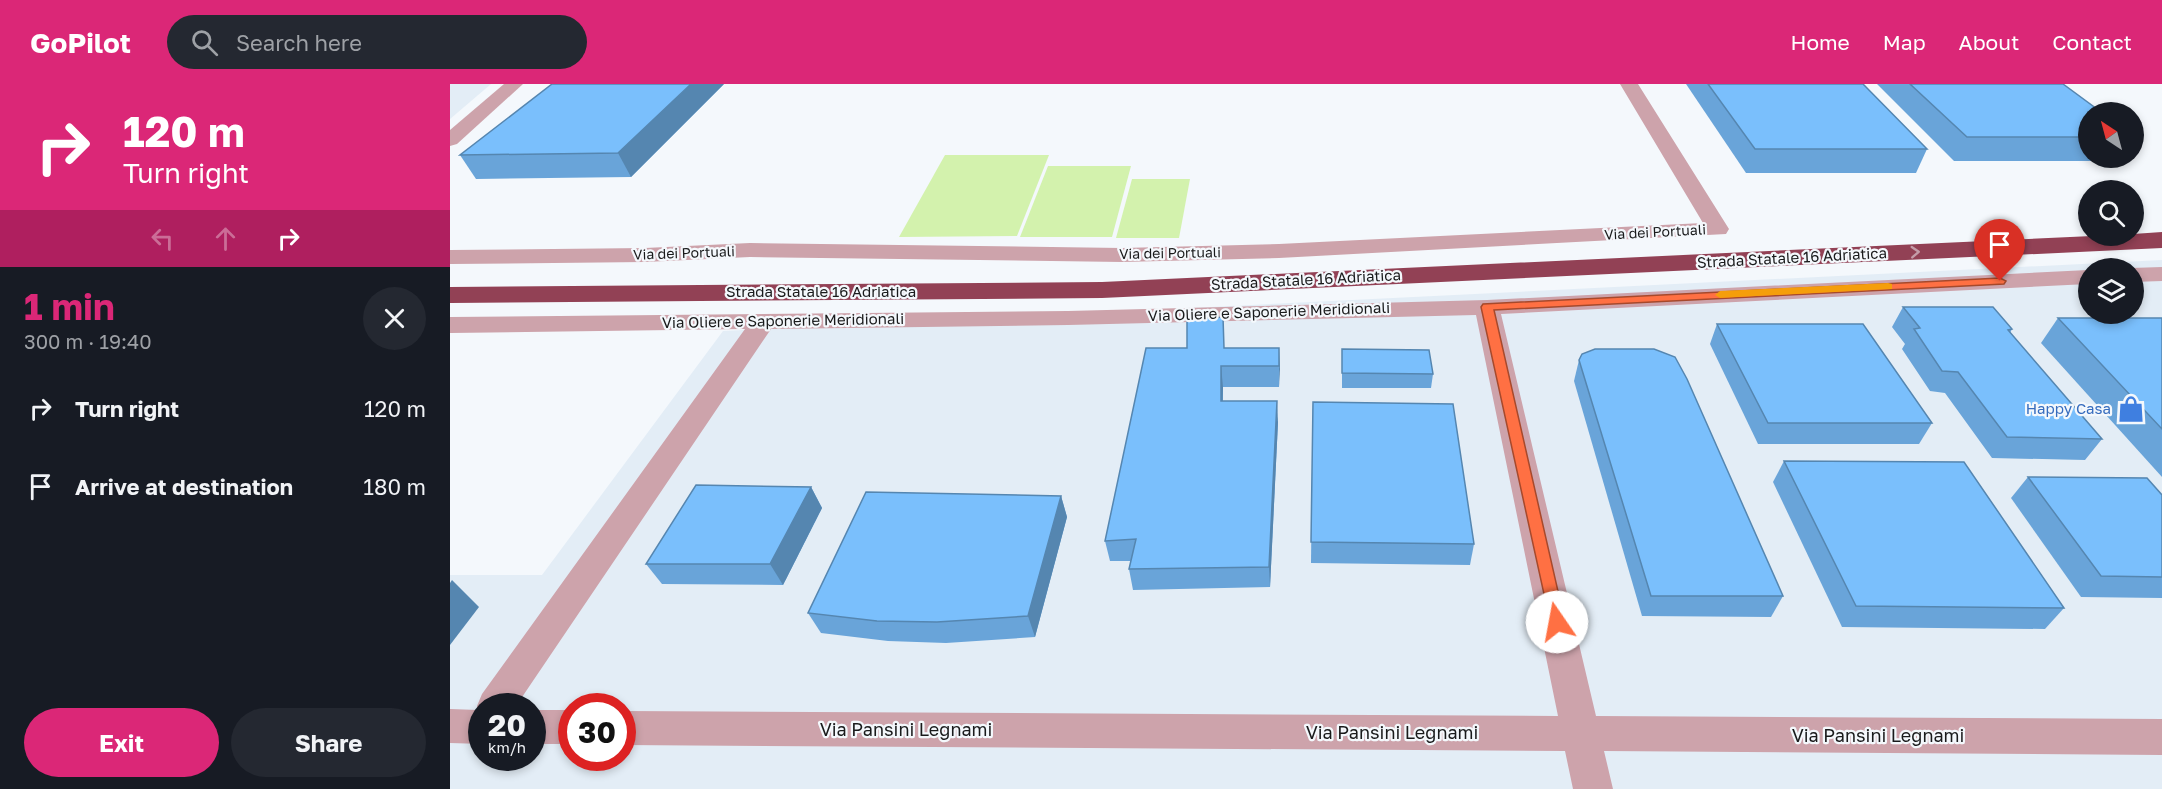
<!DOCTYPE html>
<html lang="en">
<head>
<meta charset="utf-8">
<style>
	:root { --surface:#171b24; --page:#242831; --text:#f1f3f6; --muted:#9ea1a6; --accent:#db2777 }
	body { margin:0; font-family:"Golos Text",sans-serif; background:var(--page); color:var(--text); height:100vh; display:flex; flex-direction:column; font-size:22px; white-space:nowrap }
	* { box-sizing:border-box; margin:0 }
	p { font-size:20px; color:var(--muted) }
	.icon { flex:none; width:33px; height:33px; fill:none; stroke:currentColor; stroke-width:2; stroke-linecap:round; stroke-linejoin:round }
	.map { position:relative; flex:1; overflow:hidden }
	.drawer { display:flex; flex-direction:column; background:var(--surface); width:450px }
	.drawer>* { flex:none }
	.banner { background:#db2777; color:#fff; overflow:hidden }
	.needle { width:39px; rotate:324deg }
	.controls { position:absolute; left:1628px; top:18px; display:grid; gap:12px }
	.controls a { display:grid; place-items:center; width:66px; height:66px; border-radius:50%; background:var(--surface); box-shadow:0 3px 9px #0003; font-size:30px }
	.speed { position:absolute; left:18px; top:609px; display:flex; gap:12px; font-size:30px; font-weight:700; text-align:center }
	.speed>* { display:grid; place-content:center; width:78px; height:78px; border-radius:50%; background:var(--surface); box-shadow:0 3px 9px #0003; line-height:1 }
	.speed small { font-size:15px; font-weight:400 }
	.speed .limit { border:9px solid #d22; background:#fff; color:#111 }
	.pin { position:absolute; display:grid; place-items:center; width:51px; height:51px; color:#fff; margin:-62px -26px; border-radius:50% 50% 50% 0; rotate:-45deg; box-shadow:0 0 6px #0007 }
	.pin .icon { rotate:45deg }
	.me { position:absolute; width:66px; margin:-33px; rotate:348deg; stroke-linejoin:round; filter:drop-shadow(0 0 4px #0008) }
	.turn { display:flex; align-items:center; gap:21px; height:126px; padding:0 24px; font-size:27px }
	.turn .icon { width:78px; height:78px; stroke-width:2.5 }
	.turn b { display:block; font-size:42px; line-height:51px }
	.lanes { display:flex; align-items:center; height:57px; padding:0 24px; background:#0003; justify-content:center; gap:30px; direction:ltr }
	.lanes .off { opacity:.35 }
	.round { display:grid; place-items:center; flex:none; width:63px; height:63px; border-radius:32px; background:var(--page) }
	.head { display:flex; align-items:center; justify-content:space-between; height:102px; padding:0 24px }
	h1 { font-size:36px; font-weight:700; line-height:45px; color:var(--accent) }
	.button { display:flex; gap:12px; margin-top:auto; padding:12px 24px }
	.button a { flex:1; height:69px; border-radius:36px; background:var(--accent); color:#fff; font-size:24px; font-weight:700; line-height:69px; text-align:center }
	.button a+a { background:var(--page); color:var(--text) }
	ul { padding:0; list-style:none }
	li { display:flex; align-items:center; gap:18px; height:78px; padding:0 24px }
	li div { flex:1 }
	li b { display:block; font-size:22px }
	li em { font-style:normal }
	header { display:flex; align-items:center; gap:36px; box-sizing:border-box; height:84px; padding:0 30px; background:var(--accent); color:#fff }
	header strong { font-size:28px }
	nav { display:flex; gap:33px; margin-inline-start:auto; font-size:21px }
	.search { width:420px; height:54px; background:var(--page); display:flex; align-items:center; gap:15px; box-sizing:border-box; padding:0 21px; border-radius:33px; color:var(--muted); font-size:22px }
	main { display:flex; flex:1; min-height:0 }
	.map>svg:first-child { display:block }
</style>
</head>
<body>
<header>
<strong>GoPilot</strong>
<div class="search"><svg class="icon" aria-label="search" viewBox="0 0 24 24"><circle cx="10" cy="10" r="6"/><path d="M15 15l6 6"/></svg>Search here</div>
<nav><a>Home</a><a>Map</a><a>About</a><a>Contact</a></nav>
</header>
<main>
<section class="drawer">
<div class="banner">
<div class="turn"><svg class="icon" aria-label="right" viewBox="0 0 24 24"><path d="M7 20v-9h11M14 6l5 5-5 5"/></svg><div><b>120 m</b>Turn right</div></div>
<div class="lanes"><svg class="icon off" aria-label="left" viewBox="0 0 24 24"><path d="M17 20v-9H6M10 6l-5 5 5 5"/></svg><svg class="icon off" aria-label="ahead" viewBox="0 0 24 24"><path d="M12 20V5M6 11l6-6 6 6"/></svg><svg class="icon" aria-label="right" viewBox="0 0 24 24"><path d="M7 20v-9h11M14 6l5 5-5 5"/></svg></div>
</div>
<div class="head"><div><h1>1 min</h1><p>300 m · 19:40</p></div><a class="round"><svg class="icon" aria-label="close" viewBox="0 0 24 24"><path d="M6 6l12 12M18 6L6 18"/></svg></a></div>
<ul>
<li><svg class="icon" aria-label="right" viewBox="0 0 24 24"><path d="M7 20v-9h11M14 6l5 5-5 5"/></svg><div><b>Turn right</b></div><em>120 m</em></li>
<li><svg class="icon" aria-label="arrive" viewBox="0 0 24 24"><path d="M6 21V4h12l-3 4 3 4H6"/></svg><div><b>Arrive at destination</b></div><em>180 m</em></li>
</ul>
<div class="button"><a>Exit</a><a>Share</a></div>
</section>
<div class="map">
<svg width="1712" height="705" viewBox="0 0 1712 705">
	<rect width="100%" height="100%" fill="#f4f8fc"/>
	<!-- built -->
	<g fill="#e3edf6" fill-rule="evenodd">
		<polygon points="0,0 41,0 0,35"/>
		<path d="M1712 176V705H0V491H92L273 247ZM1638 184H1683V230H1638ZM32 622H82V674H32ZM122 622H172V674H122Z"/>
	</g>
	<!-- green -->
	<g fill="#d3f2ad">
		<polygon points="495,71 599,71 567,152 449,153"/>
		<polygon points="598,82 681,82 662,153 570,153"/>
		<polygon points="682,95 740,95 729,154 666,154"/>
	</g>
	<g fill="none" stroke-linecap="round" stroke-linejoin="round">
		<!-- minor -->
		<g fill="#cda3ab" fill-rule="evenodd">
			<polygon points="54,0 73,0 7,60 0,62 0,46"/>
			<polygon points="1170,0 1188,0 1279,145 1276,150 829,174 672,178 300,173 195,178 0,180 0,166 195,164 300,159 672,164 829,160 1253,139"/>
			<polygon points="1712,183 1712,197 1683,198 1683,184 1681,184"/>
			<polygon points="1638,186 1638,200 1051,230 1146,632 1712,635 1712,671 1154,667 1163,705 1123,705 1115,667 172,661 172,627 1108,632 1026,231 618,241 321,245 66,622 32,622 32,660 0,659 0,625 28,626 27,622 32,610 295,245 0,249 0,233 618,227 1037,216"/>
			<rect x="82" y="626" width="40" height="34"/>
		</g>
		<!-- highway -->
		<polygon fill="#924155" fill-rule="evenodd" points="1712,148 1712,164 652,214 0,219 0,203 652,198 1642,152 1683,152 1683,150"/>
	</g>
	<!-- wall -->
	<g fill="#69a4d9">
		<polygon points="274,0 181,93 26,95 10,71"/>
		<polygon points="1236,0 1413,0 1477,65 1466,89 1296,89"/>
		<polygon points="1427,0 1613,0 1638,28 1638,74 1671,74 1669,77 1504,77"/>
		<polygon points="1453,223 1562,245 1560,249 1652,355 1635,376 1542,374 1495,309 1480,307 1452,265 1455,260 1442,243"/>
		<polygon points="1608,234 1712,234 1712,393 1591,259"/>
		<polygon points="1267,240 1482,339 1469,360 1308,360 1260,260"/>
		<polygon points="775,264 829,264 829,303 773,303 773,317 828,338 820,503 683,506 679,485 681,477 660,477 655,457"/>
		<polygon points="892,265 983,290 981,304 892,304"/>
		<polygon points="1129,276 1333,512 1321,533 1192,532 1124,297"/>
		<polygon points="863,318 1024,460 1020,481 861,479"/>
		<polygon points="1334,377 1614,524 1595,545 1392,543 1323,398"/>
		<polygon points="1578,393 1712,411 1712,514 1631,513 1561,414"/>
		<polygon points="361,403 372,424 333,501 212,500 196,480"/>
		<polygon points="611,412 617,433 585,553 496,559 438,557 371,549 358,529"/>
	</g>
	<!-- shaded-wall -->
	<g fill="#5586b0">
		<polygon points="241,0 274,0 181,93 168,69"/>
		<polygon points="829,264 830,285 829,303"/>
		<polygon points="771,282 773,303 772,338 771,317"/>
		<polygon points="827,317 828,338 820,503 819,483"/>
		<polygon points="361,403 372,424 333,501 320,480"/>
		<polygon points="611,412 617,433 585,553 578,532"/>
		<polygon points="2,496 29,523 0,561 0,499"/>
	</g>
	<!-- building -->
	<g fill="#7abffc" stroke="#5586b0" stroke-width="1.5">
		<polygon points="102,0 241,0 168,69 10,71"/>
		<polygon points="1258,0 1413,0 1477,65 1305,65"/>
		<polygon points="1460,0 1613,0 1651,28 1638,28 1638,53 1517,53"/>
		<polygon points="1453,223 1543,223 1562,245 1558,246 1652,355 1557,353 1508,288 1492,287 1464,245 1470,244"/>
		<polygon points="773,233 774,264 829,264 829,282 771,282 771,317 827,317 819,483 679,485 686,455 655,457 696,264 737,264 737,235"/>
		<polygon points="1608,234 1712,234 1712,345"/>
		<polygon points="1267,240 1413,240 1482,339 1318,339"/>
		<polygon points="892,265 979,266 983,290 892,289"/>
		<polygon points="1145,265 1204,265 1225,273 1237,295 1333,512 1201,512 1129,276 1132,270"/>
		<polygon points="863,318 1003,320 1024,460 861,458"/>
		<polygon points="1334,377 1514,378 1614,524 1406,522"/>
		<polygon points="1578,393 1697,394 1712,411 1712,493 1651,492"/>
		<polygon points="246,401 361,403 320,480 196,480"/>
		<polygon points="416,408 611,412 578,532 487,538 427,537 358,529"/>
	</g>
	<!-- one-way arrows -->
	<defs><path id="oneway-chevron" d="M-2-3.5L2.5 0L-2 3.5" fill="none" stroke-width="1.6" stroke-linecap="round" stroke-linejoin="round" transform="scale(1.5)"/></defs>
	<use stroke="#c39ca8" href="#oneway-chevron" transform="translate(1465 168) rotate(-3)"/>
	<!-- route -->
	<polygon fill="#ff7043" stroke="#a6492c" stroke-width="1.5" points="1550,194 1556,197 1554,200 1044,226 1115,538 1112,542 1107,544 1101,542 1031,223 1033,220"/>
	<!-- slow -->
	<polygon fill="#f59e0b" points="1438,199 1442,200 1442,205 1270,214 1265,211 1270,207"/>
	<!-- icons -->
	<defs>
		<symbol id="shop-bare" viewBox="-9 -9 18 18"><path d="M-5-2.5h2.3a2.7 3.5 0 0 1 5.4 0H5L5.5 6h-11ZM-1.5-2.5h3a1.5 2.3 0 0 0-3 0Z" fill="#3f7fe0" stroke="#f4f8fc" stroke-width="2.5" paint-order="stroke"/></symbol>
	</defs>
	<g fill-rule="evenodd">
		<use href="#shop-bare" x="1662" y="306" width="38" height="38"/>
	</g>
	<g text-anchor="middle" stroke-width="4.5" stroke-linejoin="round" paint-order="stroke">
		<!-- far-street labels -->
		<g font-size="14" fill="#191a1b" stroke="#f4f8fc">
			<text transform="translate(1205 148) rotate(-3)" y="5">Via dei Portuali</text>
			<text transform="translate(234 169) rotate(-2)" y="5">Via dei Portuali</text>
			<text transform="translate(720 169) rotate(-1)" y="5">Via dei Portuali</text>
		</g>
		<!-- street labels -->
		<g font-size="15" fill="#191a1b" stroke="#f4f8fc">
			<text transform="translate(1342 174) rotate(-3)" y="5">Strada Statale 16 Adriatica</text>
			<text transform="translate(856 196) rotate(-3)" y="5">Strada Statale 16 Adriatica</text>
			<text x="371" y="213">Strada Statale 16 Adriatica</text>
			<text transform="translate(819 228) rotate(-2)" y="5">Via Oliere e Saponerie Meridionali</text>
			<text transform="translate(333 237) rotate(-1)" y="5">Via Oliere e Saponerie Meridionali</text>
		</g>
		<!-- shop labels -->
		<g font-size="15" fill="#366cbe" stroke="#f4f8fc" text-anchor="end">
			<text x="1661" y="330">Happy Casa</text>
		</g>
		<!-- near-street labels -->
		<g font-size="18" fill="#191a1b" stroke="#f4f8fc">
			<text x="456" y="652">Via Pansini Legnami</text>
			<text x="942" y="655">Via Pansini Legnami</text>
			<text x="1428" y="658">Via Pansini Legnami</text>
		</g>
	</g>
</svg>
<div class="controls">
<a><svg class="needle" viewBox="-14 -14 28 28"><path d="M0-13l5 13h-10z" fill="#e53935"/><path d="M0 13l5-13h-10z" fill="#9ea1a6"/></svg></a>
<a><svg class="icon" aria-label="search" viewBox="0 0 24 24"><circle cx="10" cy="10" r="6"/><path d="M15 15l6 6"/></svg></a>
<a><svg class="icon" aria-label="layers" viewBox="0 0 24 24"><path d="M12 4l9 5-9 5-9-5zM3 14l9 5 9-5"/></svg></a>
</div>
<div class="speed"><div>20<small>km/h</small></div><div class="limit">30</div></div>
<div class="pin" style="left:1550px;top:197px;background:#d93025"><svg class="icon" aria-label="arrive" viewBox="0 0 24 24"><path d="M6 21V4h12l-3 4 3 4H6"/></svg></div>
<svg class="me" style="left:1107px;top:538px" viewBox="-20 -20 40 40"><circle r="19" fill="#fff"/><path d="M0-13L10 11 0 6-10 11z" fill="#ff7043"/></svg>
</div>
</main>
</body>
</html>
